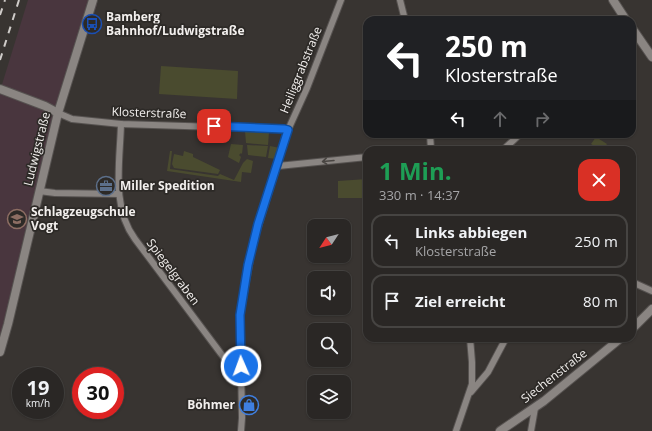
<!DOCTYPE html>
<html lang="de">
<head>
<meta charset="utf-8">
<style>
	:root { --surface:#2a2725; --page:#322f2d; --text:#f1f3f6; --muted:#a5a5a7; --line:#464442 }
	body { margin:0; font-family:"Open Sans",sans-serif; background:var(--page); color:var(--text); height:100vh; display:flex; flex-direction:column; font-size:15px; white-space:nowrap }
	* { box-sizing:border-box; margin:0 }
	p { font-size:13px; color:var(--muted) }
	.icon { flex:none; width:22px; height:22px; fill:none; stroke:currentColor; stroke-width:2; stroke-linecap:round; stroke-linejoin:round }
	.map { position:relative; flex:1; overflow:hidden }
	.details { position:absolute; left:363px; top:146px; width:273px; height:196px; display:flex; flex-direction:column; background:var(--surface); border-radius:12px; box-shadow:0 1px 3px #0004,0 0 0 1px var(--line) }
	.details>* { flex:none }
	.banner { position:absolute; left:363px; top:16px; width:273px; height:122px; border-radius:12px; box-shadow:0 1px 3px #0004,0 0 0 1px var(--line); background:#202124; color:#fff; overflow:hidden }
	.needle { width:26px; rotate:234deg }
	.fabs { position:absolute; left:307px; top:219px; display:grid; gap:8px }
	.fabs a { display:grid; place-items:center; width:44px; height:44px; border-radius:8px; background:var(--surface); box-shadow:0 1px 3px #0004,0 0 0 1px var(--line); font-size:20px }
	.speed { position:absolute; left:12px; top:367px; display:flex; gap:8px; font-size:20px; font-weight:700; text-align:center }
	.speed>* { display:grid; place-content:center; width:52px; height:52px; border-radius:50%; background:var(--surface); box-shadow:0 1px 3px #0004,0 0 0 1px var(--line); line-height:1 }
	.speed small { font-size:10px; font-weight:400 }
	.speed .limit { border:6px solid #d22; background:#fff; color:#111 }
	.pin { position:absolute; display:grid; place-items:center; width:34px; height:34px; color:#fff; margin:-17px; border-radius:8px; box-shadow:0 2px 6px #0006 }
	.me { position:absolute; width:44px; margin:-22px; rotate:358deg; stroke-linejoin:round; filter:drop-shadow(0 0 3px #0008) }
	.turn { display:flex; align-items:center; gap:14px; height:84px; padding:0 16px; font-size:18px }
	.turn .icon { width:52px; height:52px; stroke-width:2.5 }
	.turn b { display:block; font-size:28px; line-height:34px }
	.lanes { display:flex; align-items:center; height:38px; padding:0 16px; background:#0003; justify-content:center; gap:20px; direction:ltr }
	.lanes .off { opacity:.35 }
	.round { display:grid; place-items:center; flex:none; width:42px; height:42px; border-radius:12px; background:var(--page) }
	.overview { display:flex; align-items:center; justify-content:space-between; height:68px; padding:0 16px }
	h1 { font-size:24px; font-weight:700; line-height:30px; color:#1e9e55 }
	ul { padding:0; list-style:none }
	li { display:flex; align-items:center; gap:12px; height:54px; margin:0 8px 6px; padding:0 8px; border:2px solid var(--line); border-radius:12px }
	li div { flex:1 }
	li b { display:block; font-size:15px }
	li em { font-style:normal }
	.map>svg:first-child { display:block }
</style>
</head>
<body>
<div class="map">
<svg width="652" height="431" viewBox="0 0 652 431">
	<rect width="100%" height="100%" fill="#383431"/>
	<!-- industrial -->
	<polygon fill="#49363e" points="28,0 97,0 97,5 59,114 0,358 0,91"/>
	<!-- green -->
	<g fill="#4a4b2f">
		<polygon points="161,66 238,71 237,99 159,94"/>
		<polygon points="245,131 269,132 268,145 246,143"/>
		<polygon points="596,137 607,144 603,150 600,150 591,144"/>
		<polygon points="231,144 243,145 242,154 241,153 239,155 241,157 239,163 228,157"/>
		<polygon points="247,145 268,146 266,157 248,155"/>
		<polygon points="270,146 280,148 277,159 268,158"/>
		<polygon points="170,151 172,151 170,169 218,176 220,174 234,180 243,163 247,159 253,161 251,173 242,172 241,182 167,171"/>
		<polygon points="184,151 193,154 193,157 220,170 218,174 174,168 172,164 174,154 183,156"/>
		<polygon points="367,179 367,198 338,198 338,181"/>
	</g>
	<g fill="none" stroke-linecap="round" stroke-linejoin="round">
		<defs>
			<g id="street">
				<polyline points="400,0 405,20"/>
				<polyline points="58,113 72,119 121,124 284,129 288,130"/>
				<path d="M121 124C120 162 111 207 135 239L225 359 233 366H241"/>
				<polyline points="430,134 431,150"/>
				<polyline points="503,150 520,134"/>
				<polyline points="278,166 367,157"/>
				<polyline points="39,191 55,193 119,194"/>
				<polyline points="632,282 652,291"/>
				<polyline points="471,392 488,372 506,338"/>
				<polyline points="241,431 242,418 240,315 253,243 288,130 307,88 341,0"/>
				<polyline points="456,431 472,384 472,362 470,338"/>
				<polyline points="531,431 535,408"/>
			</g>
			<g id="secondary">
				<polyline points="613,0 626,20"/>
				<polyline points="632,28 652,57"/>
				<polyline points="0,89 45,106 58,113"/>
				<polyline points="632,329 652,309"/>
				<polyline points="0,352 8,324 58,113 93,0"/>
				<polyline points="500,431 544,401 621,338"/>
			</g>
		</defs>
		<!-- street casing -->
		<use href="#street" stroke="#565250" stroke-width="8"/>
		<!-- secondary casing -->
		<use href="#secondary" stroke="#565250" stroke-width="10"/>
		<!-- street -->
		<use href="#street" stroke="#8a8582" stroke-width="6"/>
		<!-- secondary -->
		<use href="#secondary" stroke="#8a8582" stroke-width="8"/>
		<!-- rail -->
		<g stroke="#cfccc9" stroke-width="2" stroke-dasharray="7 7" stroke-linecap="butt">
			<polyline points="0,15 5,0"/>
			<polyline points="0,60 19,0"/>
		</g>
	</g>
	<!-- one-way arrows -->
	<defs><path id="oneway-shaft" d="M-6 0H5M1.5-3L5.5 0L1.5 3" fill="none" stroke-width="1.6" stroke-linecap="round" stroke-linejoin="round"/></defs>
	<use stroke="#494542" href="#oneway-shaft" transform="translate(328 161) rotate(175)"/>
	<g fill="none" stroke-linecap="round" stroke-linejoin="round">
		<defs>
			<polyline id="route" points="214,126 284,129 288,130 258,224 248,265 240,315 241,366"/>
		</defs>
		<!-- route casing -->
		<use href="#route" stroke="#114b97" stroke-width="10"/>
		<!-- route -->
		<use href="#route" stroke="#1a73e8" stroke-width="7"/>
	</g>
	<!-- icons -->
	<defs>
		<symbol id="bus-ring" viewBox="-11 -11 22 22"><circle r="9.5" fill="#2d2a27" stroke="#1a4fb4" stroke-width="1.5"/><path d="M-5-6H5V4H4V6H2V4H-2V6H-4V4H-5ZM-3.5-4V0h7V-4ZM-3.5 1.2v1.5H-2V1.2ZM2 1.2v1.5H3.5V1.2Z" fill="#1a4fb4"/></symbol>
		<symbol id="office-ring" viewBox="-11 -11 22 22"><circle r="9.5" fill="#2d2a27" stroke="#5c6f8a" stroke-width="1.5"/><path d="M-6-3h4V-5.5h4V-3h4V5H-6ZM-1-4.5V-3h2v-1.5ZM-6 0V1H6V0Z" fill="#5c6f8a"/></symbol>
		<symbol id="school-ring" viewBox="-11 -11 22 22"><circle r="9.5" fill="#2d2a27" stroke="#8d6e63" stroke-width="1.5"/><path d="M0-5L7-2L0 1L-7-2ZM-4 1L0 2.5L4 1V4Q0 6-4 4Z" fill="#8d6e63"/></symbol>
		<symbol id="shop-ring" viewBox="-11 -11 22 22"><circle r="9.5" fill="#2d2a27" stroke="#3f7fe0" stroke-width="1.5"/><path d="M-5-2.5h2.3a2.7 3.5 0 0 1 5.4 0H5L5.5 6h-11ZM-1.5-2.5h3a1.5 2.3 0 0 0-3 0Z" fill="#3f7fe0"/></symbol>
	</defs>
	<g fill-rule="evenodd">
		<use href="#bus-ring" x="81" y="13" width="22" height="22"/>
		<use href="#office-ring" x="95" y="175" width="22" height="22"/>
		<use href="#school-ring" x="6" y="208" width="22" height="22"/>
		<use href="#shop-ring" x="238" y="394" width="22" height="22"/>
	</g>
	<g text-anchor="middle" stroke-width="3.5" stroke-linejoin="round" paint-order="stroke">
		<!-- poi labels -->
		<g font-size="12" font-weight="bold" fill="#f2efed" stroke="#2d2a27" text-anchor="start">
			<text x="106" y="21">Bamberg<tspan x="106" dy="14">Bahnhof/Ludwigstraße</tspan></text>
			<text x="120" y="190">Miller Spedition</text>
			<text x="31" y="216">Schlagzeugschule<tspan x="31" dy="14">Vogt</tspan></text>
			<text x="235" y="409" text-anchor="end">Böhmer</text>
		</g>
		<!-- street labels -->
		<g font-size="12" fill="#f2efed" stroke="#2d2a27">
			<text transform="translate(301 70) rotate(-68)" y="4">Heiliggrabstraße</text>
			<text transform="translate(149 113) rotate(2)" y="4">Klosterstraße</text>
			<text transform="translate(37 149) rotate(-76)" y="4">Ludwigstraße</text>
			<text transform="translate(173 272) rotate(53)" y="4">Spiegelgraben</text>
			<text transform="translate(554 376) rotate(-38)" y="4">Siechenstraße</text>
		</g>
	</g>
</svg>
<div class="fabs">
<a><svg class="needle" viewBox="-14 -14 28 28"><path d="M0-13l5 13h-10z" fill="#e53935"/><path d="M0 13l5-13h-10z" fill="#a5a5a7"/></svg></a>
<a><svg class="icon" aria-label="sound" viewBox="0 0 24 24"><path d="M4 9h4l5-4v14l-5-4H4zM17 9q2 3 0 6"/></svg></a>
<a><svg class="icon" aria-label="search" viewBox="0 0 24 24"><circle cx="10" cy="10" r="6"/><path d="M15 15l6 6"/></svg></a>
<a><svg class="icon" aria-label="layers" viewBox="0 0 24 24"><path d="M12 4l9 5-9 5-9-5zM3 14l9 5 9-5"/></svg></a>
</div>
<div class="speed"><div>19<small>km/h</small></div><div class="limit">30</div></div>
<div class="pin" style="left:214px;top:126px;background:#d93025"><svg class="icon" aria-label="arrive" viewBox="0 0 24 24"><path d="M6 21V4h12l-3 4 3 4H6"/></svg></div>
<svg class="me" style="left:241px;top:366px" viewBox="-20 -20 40 40"><circle r="17" fill="#1a73e8" stroke="#fff" stroke-width="3"/><path d="M0-11L8 9 0 5-8 9z" fill="#fff"/></svg>
<div class="banner">
<div class="turn"><svg class="icon" aria-label="left" viewBox="0 0 24 24"><path d="M17 20v-9H6M10 6l-5 5 5 5"/></svg><div><b>250 m</b>Klosterstraße</div></div>
<div class="lanes"><svg class="icon" aria-label="left" viewBox="0 0 24 24"><path d="M17 20v-9H6M10 6l-5 5 5 5"/></svg><svg class="icon off" aria-label="ahead" viewBox="0 0 24 24"><path d="M12 20V5M6 11l6-6 6 6"/></svg><svg class="icon off" aria-label="right" viewBox="0 0 24 24"><path d="M7 20v-9h11M14 6l5 5-5 5"/></svg></div>
</div>
<section class="details">
<div class="overview"><div><h1>1 Min.</h1><p>330 m · 14:37</p></div><a class="round" style="background:#d93025;color:#fff"><svg class="icon" aria-label="close" viewBox="0 0 24 24"><path d="M6 6l12 12M18 6L6 18"/></svg></a></div>
<ul>
<li><svg class="icon" aria-label="left" viewBox="0 0 24 24"><path d="M17 20v-9H6M10 6l-5 5 5 5"/></svg><div><b>Links abbiegen</b><p>Klosterstraße</p></div><em>250 m</em></li>
<li><svg class="icon" aria-label="arrive" viewBox="0 0 24 24"><path d="M6 21V4h12l-3 4 3 4H6"/></svg><div><b>Ziel erreicht</b></div><em>80 m</em></li>
</ul>
</section>
</div>
</body>
</html>
